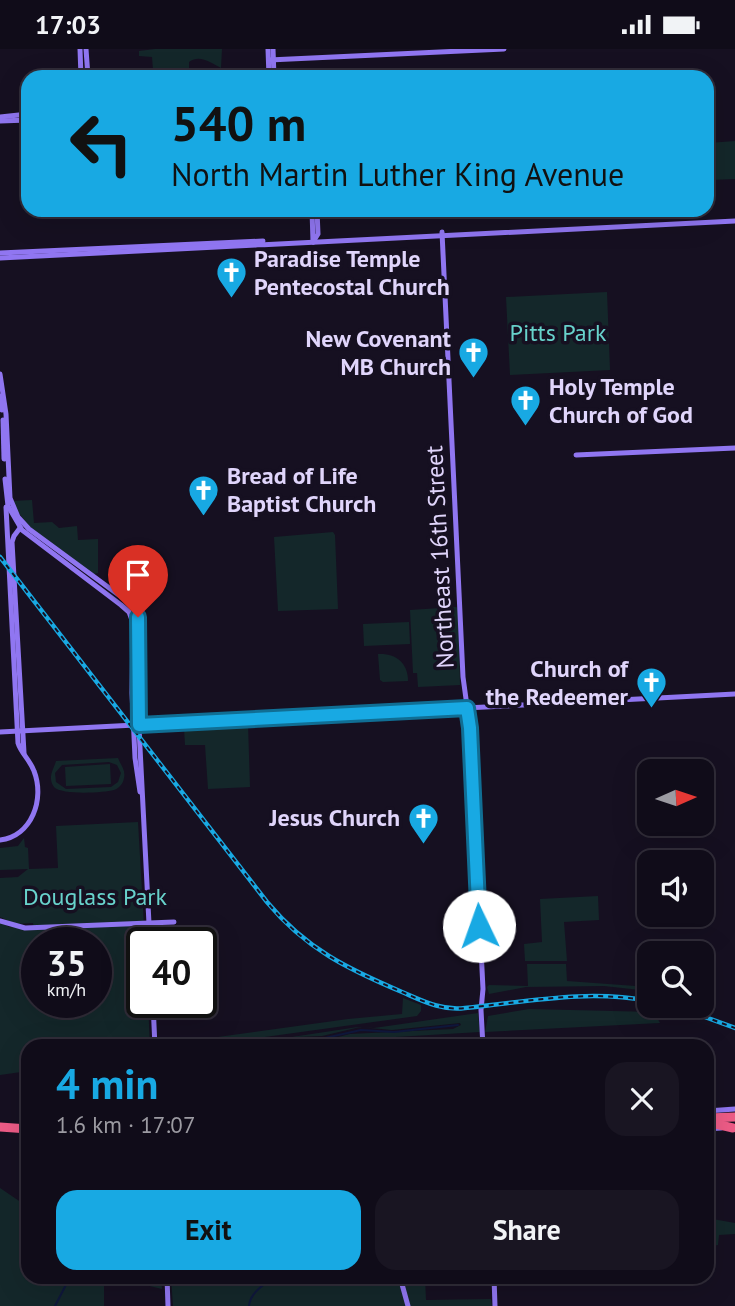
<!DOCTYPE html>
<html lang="en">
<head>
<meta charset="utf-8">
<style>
	:root { --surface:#100c19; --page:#191522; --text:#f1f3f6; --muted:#9c9ba2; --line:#302c38; --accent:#18a9e3 }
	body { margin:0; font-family:"PT Sans",sans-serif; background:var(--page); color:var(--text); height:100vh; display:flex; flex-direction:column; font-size:26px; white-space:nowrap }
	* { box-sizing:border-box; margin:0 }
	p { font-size:23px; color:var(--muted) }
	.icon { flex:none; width:38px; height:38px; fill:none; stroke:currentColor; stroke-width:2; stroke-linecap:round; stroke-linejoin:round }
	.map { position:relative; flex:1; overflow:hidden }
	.details { position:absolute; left:21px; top:990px; width:693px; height:245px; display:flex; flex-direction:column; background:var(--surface); border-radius:21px; box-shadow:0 7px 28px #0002,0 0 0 2px var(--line) }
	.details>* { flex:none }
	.hud { position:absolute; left:21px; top:21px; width:693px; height:147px; border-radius:21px; box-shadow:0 7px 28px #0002,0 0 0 2px var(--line); background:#18a9e3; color:#111; overflow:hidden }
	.needle { width:46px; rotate:87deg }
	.tools { position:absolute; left:637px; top:710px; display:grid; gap:14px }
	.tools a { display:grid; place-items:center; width:77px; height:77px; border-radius:14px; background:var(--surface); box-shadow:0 7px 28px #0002,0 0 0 2px var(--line); font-size:35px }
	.speed { position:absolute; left:21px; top:878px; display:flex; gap:14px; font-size:35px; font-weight:700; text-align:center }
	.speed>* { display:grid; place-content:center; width:91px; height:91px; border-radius:50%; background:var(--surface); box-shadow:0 7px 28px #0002,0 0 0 2px var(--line); line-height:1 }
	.speed small { font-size:18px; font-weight:400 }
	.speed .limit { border:4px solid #111; border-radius:10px; background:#fff; color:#111 }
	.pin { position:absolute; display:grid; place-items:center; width:60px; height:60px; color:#fff; margin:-72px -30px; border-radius:50% 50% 50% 0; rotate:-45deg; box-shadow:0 0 7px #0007 }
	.pin .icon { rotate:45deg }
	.me { position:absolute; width:77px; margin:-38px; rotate:357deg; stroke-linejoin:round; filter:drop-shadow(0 0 5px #0008) }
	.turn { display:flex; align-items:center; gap:24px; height:147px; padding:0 35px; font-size:32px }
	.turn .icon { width:91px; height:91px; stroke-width:2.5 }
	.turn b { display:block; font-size:49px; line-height:60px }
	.round { display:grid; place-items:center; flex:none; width:74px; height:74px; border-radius:21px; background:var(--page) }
	.summary { display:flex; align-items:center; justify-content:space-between; height:119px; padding:0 35px }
	h1 { font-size:42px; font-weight:700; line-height:52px; color:var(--accent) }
	.primary-button { display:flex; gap:14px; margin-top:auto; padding:14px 35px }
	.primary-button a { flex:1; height:80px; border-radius:21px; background:var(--accent); color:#111; font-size:28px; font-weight:700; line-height:80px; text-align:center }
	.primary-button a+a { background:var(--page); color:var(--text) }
	.status { display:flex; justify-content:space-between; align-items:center; height:49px; padding:0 35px; background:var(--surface); direction:ltr }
	.status svg { height:19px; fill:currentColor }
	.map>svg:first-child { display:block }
</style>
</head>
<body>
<div class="status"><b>17:03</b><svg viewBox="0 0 49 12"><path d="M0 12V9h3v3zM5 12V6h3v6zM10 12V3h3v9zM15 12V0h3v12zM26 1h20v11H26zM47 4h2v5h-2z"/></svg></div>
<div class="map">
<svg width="735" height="1257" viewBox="0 0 735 1257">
	<rect width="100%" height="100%" fill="#161021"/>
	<!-- green -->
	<g fill="#14272a" fill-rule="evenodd">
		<path d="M155 0H222L221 19C211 14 200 5 189 13V28H160L159 21H153L152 8 139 7V2Z"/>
		<polygon points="735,92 735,130 710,131 708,94"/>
		<polygon points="607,243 610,321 510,326 506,248"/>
		<path d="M32 451 34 474 52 473 59 479 77 477 78 491 98 490V524L94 525C66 505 27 485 12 452Z"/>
		<polygon points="333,483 335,486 338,560 278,562 274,488"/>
		<polygon points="456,558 458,559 460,636 418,638 417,624 413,624 410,561"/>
		<polygon points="409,573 410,595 364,597 363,575"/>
		<path d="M378 605C396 604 408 614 408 632L383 633 380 631Z"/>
		<polygon points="248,675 250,738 208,740 205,696 185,696 184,679 187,677"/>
		<path d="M118 709C120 715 126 721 124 729 123 735 119 739 114 741 103 744 61 746 54 738 47 728 54 720 56 712ZM109 713 117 716 121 724 118 733 111 738 66 740 56 733 55 724 62 716Z"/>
		<polygon points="110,715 111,735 66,737 65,718"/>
		<path d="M138 773 145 894H142V954H148L150 997 28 998V1022L0 1026V873L9 878 34 879 33 874 15 875 0 868V829L18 828 28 820 0 821V799L18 797 24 789 25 798 28 799 29 820 58 819 56 777ZM37 894H96V954H37Z"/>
		<polygon points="598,847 599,871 564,873 567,912 525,912 524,895 542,893 540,850"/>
		<polygon points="527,915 566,915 567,932 649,938 649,942 604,937 526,938 489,945 487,938 489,936 528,937"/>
		<polygon points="403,949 421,956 421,962 417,967 200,997 160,997 160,996 348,970 402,965"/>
		<polygon points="529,960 654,963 660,974 485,983 488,967"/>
		<path d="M478 964 480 983 294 994 271 997C297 988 324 993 350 985L453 980 461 976 460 974 392 981 360 978 322 987 296 988 244 997 226 998 358 978 374 979Z"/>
		<polygon points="0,1139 28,1158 28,1228 161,1229 162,1240 117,1229 109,1235 104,1229 104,1257 0,1257"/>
		<polygon points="707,1169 735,1174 735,1185 719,1186 718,1196 707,1198"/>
		<polygon points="171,1229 425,1229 426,1251 491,1250 492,1257 173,1257"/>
	</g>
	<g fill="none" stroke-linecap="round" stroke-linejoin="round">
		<!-- stream -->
		<g stroke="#0f173b" stroke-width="2">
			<polyline points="263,998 296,990 325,989 361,981 394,983 458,976"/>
			<polyline points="55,1257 70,1228"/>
			<path d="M249 1257C250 1244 264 1235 275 1228"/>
		</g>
		<!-- secondary -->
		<g stroke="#9076f1" stroke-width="5">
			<polyline points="80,0 81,28"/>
			<polyline points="86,0 88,28"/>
			<polyline points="268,0 269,28"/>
			<polyline points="273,0 274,28"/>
			<polyline points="269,11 504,0"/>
			<polyline points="0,68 28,65"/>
			<polyline points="0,72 28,71"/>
			<polyline points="312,161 313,193"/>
			<polyline points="442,183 463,628 470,679 483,940 481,961 483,998"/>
			<polyline points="313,193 318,185 317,161"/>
			<polyline points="0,204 263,192"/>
			<polyline points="0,209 735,172"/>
			<polyline points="0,325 6,365 10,449 18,468 29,480 127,552 136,562 139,573 137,640 150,894"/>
			<polyline points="0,347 2,361"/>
			<polyline points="3,371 4,410"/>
			<polyline points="576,406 735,399"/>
			<polyline points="5,430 8,457 22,481 121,556 129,563 133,574 132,644 135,709 140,743"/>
			<polyline points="20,479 14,487 12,493 24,704"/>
			<polyline points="0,683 735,645"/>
			<path d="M0 791C32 787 45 750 34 722 30 711 21 704 18 694L6 458"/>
			<polyline points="0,872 25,879 174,873"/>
			<polyline points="153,954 155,998"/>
			<polyline points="707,1062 735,1060"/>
			<polyline points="707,1080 721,1079"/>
			<polyline points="167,1228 168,1257"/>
			<polyline points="400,1228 408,1257"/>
			<polyline points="494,1228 495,1257"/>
		</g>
		<!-- highway -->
		<g stroke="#ee5c87" stroke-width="9">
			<polyline points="707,1069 735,1068"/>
			<polyline points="707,1073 733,1079"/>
			<polyline points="0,1078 28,1080"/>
		</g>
		<defs>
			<g id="rail">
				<path d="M0 508 267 853C306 900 348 920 402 943 423 952 442 962 465 959 527 953 586 940 649 952"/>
				<polyline points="675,957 735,979"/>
			</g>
		</defs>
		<!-- rail casing -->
		<use href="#rail" stroke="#18a9e3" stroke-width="4.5"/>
		<!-- rail -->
		<use href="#rail" stroke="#161021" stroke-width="2" stroke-dasharray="5" stroke-linecap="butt"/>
	</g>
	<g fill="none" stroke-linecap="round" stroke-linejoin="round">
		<defs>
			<polyline id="route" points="138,568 139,676 467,659 470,679 479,877"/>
		</defs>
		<!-- route casing -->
		<use href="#route" stroke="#106e94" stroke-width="18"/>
		<!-- route -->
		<use href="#route" stroke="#18a9e3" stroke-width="12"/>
	</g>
	<!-- icons -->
	<defs>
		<symbol id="church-pin" viewBox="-11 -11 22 30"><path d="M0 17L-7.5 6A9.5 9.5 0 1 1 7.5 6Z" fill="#18a9e3" stroke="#161021"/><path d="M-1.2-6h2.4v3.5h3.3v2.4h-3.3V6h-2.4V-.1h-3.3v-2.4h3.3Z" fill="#fff"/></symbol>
	</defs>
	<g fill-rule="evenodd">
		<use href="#church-pin" x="214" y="206" width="35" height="47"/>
		<use href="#church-pin" x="456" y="286" width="35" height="47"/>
		<use href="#church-pin" x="508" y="334" width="35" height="47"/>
		<use href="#church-pin" x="186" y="424" width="35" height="47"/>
		<use href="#church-pin" x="634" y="616" width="35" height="47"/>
		<use href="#church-pin" x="406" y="752" width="35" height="47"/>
	</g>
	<g text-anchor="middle" stroke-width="7" stroke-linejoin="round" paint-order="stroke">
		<!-- poi labels -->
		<g font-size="24" font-weight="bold" fill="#e0d5fb" stroke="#161021" text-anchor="start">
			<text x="254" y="218">Paradise Temple<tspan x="254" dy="28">Pentecostal Church</tspan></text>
			<text x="451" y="298" text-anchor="end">New Covenant<tspan x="451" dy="28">MB Church</tspan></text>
			<text x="549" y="346">Holy Temple<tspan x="549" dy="28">Church of God</tspan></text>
			<text x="227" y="435">Bread of Life<tspan x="227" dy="28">Baptist Church</tspan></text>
			<text x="628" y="628" text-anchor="end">Church of<tspan x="628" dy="28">the Redeemer</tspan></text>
			<text x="400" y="777" text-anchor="end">Jesus Church</text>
		</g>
		<!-- park labels -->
		<g font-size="24" fill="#68d3cc" stroke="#161021">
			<text x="558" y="292">Pitts Park</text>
			<text x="95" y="856">Douglass Park</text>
		</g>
		<!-- street labels -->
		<g font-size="24" fill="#e0d5fb" stroke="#161021">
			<text transform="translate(440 508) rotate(-93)" y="8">Northeast 16th Street</text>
		</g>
	</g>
</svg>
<div class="tools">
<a><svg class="needle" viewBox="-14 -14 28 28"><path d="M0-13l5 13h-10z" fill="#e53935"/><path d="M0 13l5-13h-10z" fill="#9c9ba2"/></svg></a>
<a><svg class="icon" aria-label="sound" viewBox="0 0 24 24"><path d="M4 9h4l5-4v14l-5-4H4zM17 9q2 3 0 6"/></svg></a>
<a><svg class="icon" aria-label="search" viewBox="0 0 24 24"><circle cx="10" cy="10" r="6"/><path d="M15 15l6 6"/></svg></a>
</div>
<div class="speed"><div>35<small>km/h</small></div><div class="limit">40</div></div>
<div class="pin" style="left:138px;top:568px;background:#d93025"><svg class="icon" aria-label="arrive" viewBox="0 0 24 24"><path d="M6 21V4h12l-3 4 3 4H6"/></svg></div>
<svg class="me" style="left:479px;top:877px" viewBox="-20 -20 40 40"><circle r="19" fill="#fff"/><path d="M0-13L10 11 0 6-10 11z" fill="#18a9e3"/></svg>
<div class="hud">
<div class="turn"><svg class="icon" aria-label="left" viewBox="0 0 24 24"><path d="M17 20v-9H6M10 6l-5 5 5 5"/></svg><div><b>540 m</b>North Martin Luther King Avenue</div></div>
</div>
<section class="details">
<div class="summary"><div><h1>4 min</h1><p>1.6 km · 17:07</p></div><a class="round"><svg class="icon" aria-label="close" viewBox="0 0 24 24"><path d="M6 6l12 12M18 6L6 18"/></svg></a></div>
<div class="primary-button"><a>Exit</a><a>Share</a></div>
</section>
</div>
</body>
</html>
